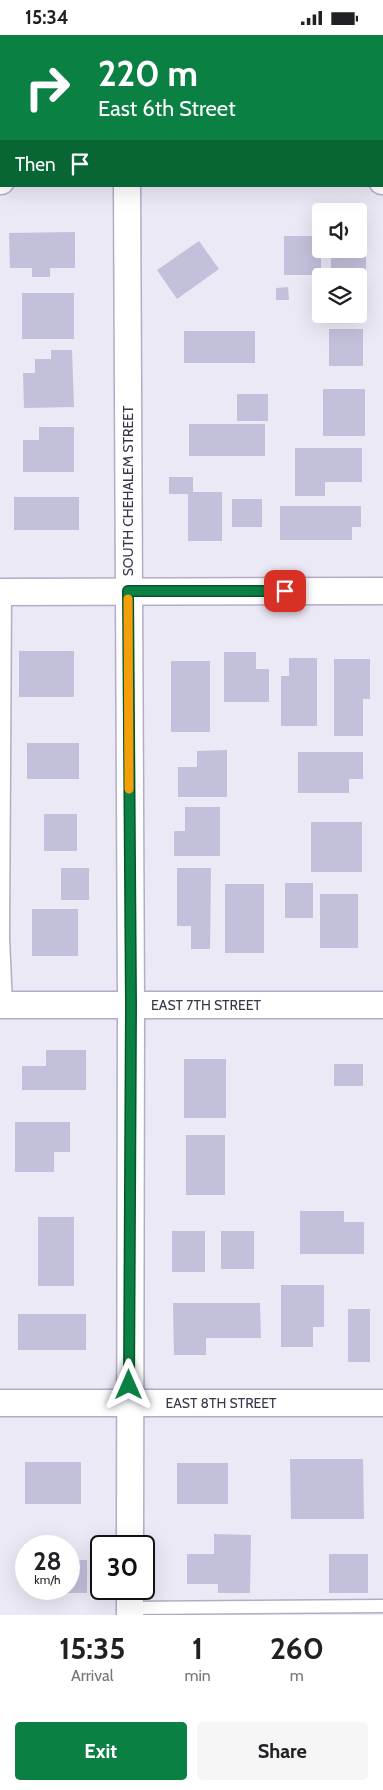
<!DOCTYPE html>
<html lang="en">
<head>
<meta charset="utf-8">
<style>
	:root { --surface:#fff; --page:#f6f6f6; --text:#202124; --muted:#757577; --accent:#0b8043 }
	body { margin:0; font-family:Cabin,sans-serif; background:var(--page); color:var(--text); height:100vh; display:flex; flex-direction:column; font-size:19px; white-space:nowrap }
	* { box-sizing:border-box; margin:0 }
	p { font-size:16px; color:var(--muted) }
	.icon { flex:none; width:28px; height:28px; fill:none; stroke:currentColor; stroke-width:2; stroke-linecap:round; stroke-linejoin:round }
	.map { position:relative; height:1580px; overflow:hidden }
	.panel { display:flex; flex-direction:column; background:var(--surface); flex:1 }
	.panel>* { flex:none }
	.guide { position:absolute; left:0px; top:0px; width:384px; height:152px; box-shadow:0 5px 20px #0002; background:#0b8043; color:#fff; overflow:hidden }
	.buttons { position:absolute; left:312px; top:168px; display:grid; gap:10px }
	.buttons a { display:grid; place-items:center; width:55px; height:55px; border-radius:5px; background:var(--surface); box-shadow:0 5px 20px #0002; font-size:25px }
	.speed { position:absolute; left:15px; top:1500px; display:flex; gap:10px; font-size:25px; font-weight:700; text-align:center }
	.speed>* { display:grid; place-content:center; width:65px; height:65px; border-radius:50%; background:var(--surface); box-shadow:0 5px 20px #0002; line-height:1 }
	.speed small { font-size:12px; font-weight:400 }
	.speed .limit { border:2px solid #111; border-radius:8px; background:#fff; color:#111 }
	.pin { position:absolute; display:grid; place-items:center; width:42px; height:42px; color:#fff; margin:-21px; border-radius:10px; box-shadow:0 2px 8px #0006 }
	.me { position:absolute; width:55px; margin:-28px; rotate:0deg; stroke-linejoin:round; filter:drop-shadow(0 0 4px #0008) }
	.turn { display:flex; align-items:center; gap:18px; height:105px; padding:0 15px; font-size:22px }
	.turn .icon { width:65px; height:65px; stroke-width:2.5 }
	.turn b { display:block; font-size:35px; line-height:42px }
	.then { display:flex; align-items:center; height:48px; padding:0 15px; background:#0003; gap:10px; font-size:19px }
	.eta { display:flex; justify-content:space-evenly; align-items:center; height:85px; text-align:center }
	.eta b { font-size:30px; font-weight:700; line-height:35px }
	.action { display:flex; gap:10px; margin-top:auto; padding:10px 15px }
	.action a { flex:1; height:58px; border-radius:5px; background:var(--accent); color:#fff; font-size:20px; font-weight:700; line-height:58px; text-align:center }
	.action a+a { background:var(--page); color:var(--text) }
	.status { display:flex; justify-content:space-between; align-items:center; height:35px; padding:0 25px; background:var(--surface); direction:ltr }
	.status svg { height:14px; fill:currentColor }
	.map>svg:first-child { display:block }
</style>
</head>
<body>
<div class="status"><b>15:34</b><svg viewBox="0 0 49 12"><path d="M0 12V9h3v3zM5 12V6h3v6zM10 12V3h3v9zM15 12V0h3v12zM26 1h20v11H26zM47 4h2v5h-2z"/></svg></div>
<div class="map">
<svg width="383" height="1580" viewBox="0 0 383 1580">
	<rect width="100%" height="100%" fill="#ece9f6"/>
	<!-- building -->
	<g fill="#c3c0db">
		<polygon points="75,197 75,233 50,233 50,242 32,242 32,233 10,233 9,198"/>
		<rect x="284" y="201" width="37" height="39"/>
		<polygon points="359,201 366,201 366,263 359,263 359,241 331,241 331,214 359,214"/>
		<polygon points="199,206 219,234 177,264 157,235"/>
		<polygon points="288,252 289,265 276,265 276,253"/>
		<rect x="22" y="258" width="52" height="46"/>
		<rect x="329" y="294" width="34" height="37"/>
		<rect x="184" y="296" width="71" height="32"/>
		<polygon points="51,315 72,315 74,372 24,373 23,338 35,338 35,324 51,324"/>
		<rect x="323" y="354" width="42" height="47"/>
		<rect x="237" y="359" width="31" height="27"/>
		<rect x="189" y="389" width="76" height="32"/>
		<polygon points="39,392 74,392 74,437 23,437 23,405 39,405"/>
		<polygon points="295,413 362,413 362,447 325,447 325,461 295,461"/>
		<polygon points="169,442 193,442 193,457 222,457 222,506 188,506 188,459 169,459"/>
		<rect x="14" y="462" width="65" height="33"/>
		<rect x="232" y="464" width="30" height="28"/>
		<polygon points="280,471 361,471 361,492 352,492 352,505 280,505"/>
		<rect x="19" y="616" width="55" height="46"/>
		<polygon points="224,617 256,617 256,634 269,634 269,667 224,667"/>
		<polygon points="289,623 317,623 317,691 281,691 281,641 289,641"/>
		<polygon points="334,624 370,624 370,664 363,664 363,701 334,701"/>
		<rect x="171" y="626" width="39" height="71"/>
		<rect x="27" y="708" width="52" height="36"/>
		<polygon points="227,715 227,762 178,762 178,732 197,732 197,716"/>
		<polygon points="298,717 363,717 363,744 349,744 349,758 298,758"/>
		<polygon points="185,772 220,772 220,821 174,821 174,796 185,796"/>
		<rect x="44" y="779" width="33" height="37"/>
		<rect x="311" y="787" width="51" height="50"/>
		<rect x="61" y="833" width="28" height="32"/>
		<polygon points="177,833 211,833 210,914 191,914 191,891 177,891"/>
		<rect x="285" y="848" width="28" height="35"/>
		<rect x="225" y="849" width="39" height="69"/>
		<rect x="320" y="859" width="38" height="54"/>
		<rect x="32" y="874" width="46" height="47"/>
		<polygon points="46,1015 86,1015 86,1055 22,1055 22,1031 46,1031"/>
		<rect x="184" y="1024" width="42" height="59"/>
		<rect x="334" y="1029" width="29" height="22"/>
		<polygon points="15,1087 70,1087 70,1117 54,1117 54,1137 15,1137"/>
		<rect x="186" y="1100" width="39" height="60"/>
		<polygon points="300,1176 344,1176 344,1187 364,1187 364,1219 300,1219"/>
		<rect x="38" y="1182" width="36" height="69"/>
		<rect x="172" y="1196" width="33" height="41"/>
		<rect x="221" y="1196" width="33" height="38"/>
		<polygon points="281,1250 324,1250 324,1292 313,1292 313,1312 281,1312"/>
		<polygon points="173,1268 260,1268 261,1303 206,1303 206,1320 174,1320"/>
		<rect x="348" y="1274" width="22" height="53"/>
		<rect x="18" y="1279" width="68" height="36"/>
		<polygon points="290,1424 363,1424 364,1484 291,1484"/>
		<rect x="25" y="1427" width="56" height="42"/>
		<rect x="177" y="1428" width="51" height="41"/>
		<polygon points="214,1499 251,1500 250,1558 218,1558 218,1549 187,1549 187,1519 214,1519"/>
		<rect x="329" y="1519" width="39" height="39"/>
		<polygon points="69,1525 87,1525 87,1558 58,1558 58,1554 69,1554"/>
	</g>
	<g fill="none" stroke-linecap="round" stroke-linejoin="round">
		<defs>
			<g id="lane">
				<polyline points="5,557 3,903 6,970"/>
				<polyline points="130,1573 383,1571"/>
			</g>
			<g id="street">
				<polyline points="126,0 126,1"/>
				<polyline points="0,146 1,146"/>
				<polyline points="382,146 383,146"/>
				<polyline points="127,151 131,970 130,1511"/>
				<polyline points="0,557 383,556"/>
				<polyline points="0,970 383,970"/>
				<polyline points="0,1368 383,1368"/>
				<polyline points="130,1554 130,1580"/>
			</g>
		</defs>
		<!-- lane casing -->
		<use href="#lane" stroke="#b2adc5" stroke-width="15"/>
		<!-- street casing -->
		<use href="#street" stroke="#b2adc5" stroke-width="29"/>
		<!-- lane -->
		<use href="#lane" stroke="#fff" stroke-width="12"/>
		<!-- street -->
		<use href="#street" stroke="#fff" stroke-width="26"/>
	</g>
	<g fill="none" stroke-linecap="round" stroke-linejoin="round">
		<defs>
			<polyline id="route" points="129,1350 131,970 128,556 285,556"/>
		</defs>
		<!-- route casing -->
		<use href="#route" stroke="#07532c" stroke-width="12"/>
		<!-- route -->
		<use href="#route" stroke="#0b8043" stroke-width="9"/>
		<!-- slow -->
		<polyline stroke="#f59e0b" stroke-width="9" points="128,564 129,754"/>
	</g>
	<g text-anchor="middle" stroke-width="5" stroke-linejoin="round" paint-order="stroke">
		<!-- street labels -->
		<g font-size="14" fill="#39364a" stroke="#fff">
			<text transform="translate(128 456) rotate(-90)" y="5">SOUTH CHEHALEM STREET</text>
			<text x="206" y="975">EAST 7TH STREET</text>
			<text x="221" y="1373">EAST 8TH STREET</text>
		</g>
	</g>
</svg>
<div class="buttons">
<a><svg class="icon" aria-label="sound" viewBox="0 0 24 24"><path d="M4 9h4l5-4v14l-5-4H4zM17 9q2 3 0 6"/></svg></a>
<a><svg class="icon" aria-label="layers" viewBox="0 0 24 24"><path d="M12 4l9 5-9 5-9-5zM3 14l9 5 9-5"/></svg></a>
</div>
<div class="speed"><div>28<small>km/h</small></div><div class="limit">30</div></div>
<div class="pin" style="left:285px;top:556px;background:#d93025"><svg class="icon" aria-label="arrive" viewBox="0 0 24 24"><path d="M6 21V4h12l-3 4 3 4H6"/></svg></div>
<svg class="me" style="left:129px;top:1350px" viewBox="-20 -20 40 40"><path d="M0-17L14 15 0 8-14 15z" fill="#0b8043" stroke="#fff" stroke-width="4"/></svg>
<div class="guide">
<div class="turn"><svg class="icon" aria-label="right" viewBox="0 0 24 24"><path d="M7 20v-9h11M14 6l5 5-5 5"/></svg><div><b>220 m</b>East 6th Street</div></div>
<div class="then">Then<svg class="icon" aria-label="arrive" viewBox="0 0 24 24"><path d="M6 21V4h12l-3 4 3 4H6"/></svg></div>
</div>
</div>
<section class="panel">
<div class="eta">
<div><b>15:35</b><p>Arrival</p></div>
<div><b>1</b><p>min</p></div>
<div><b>260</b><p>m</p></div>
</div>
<div class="action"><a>Exit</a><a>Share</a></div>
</section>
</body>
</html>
